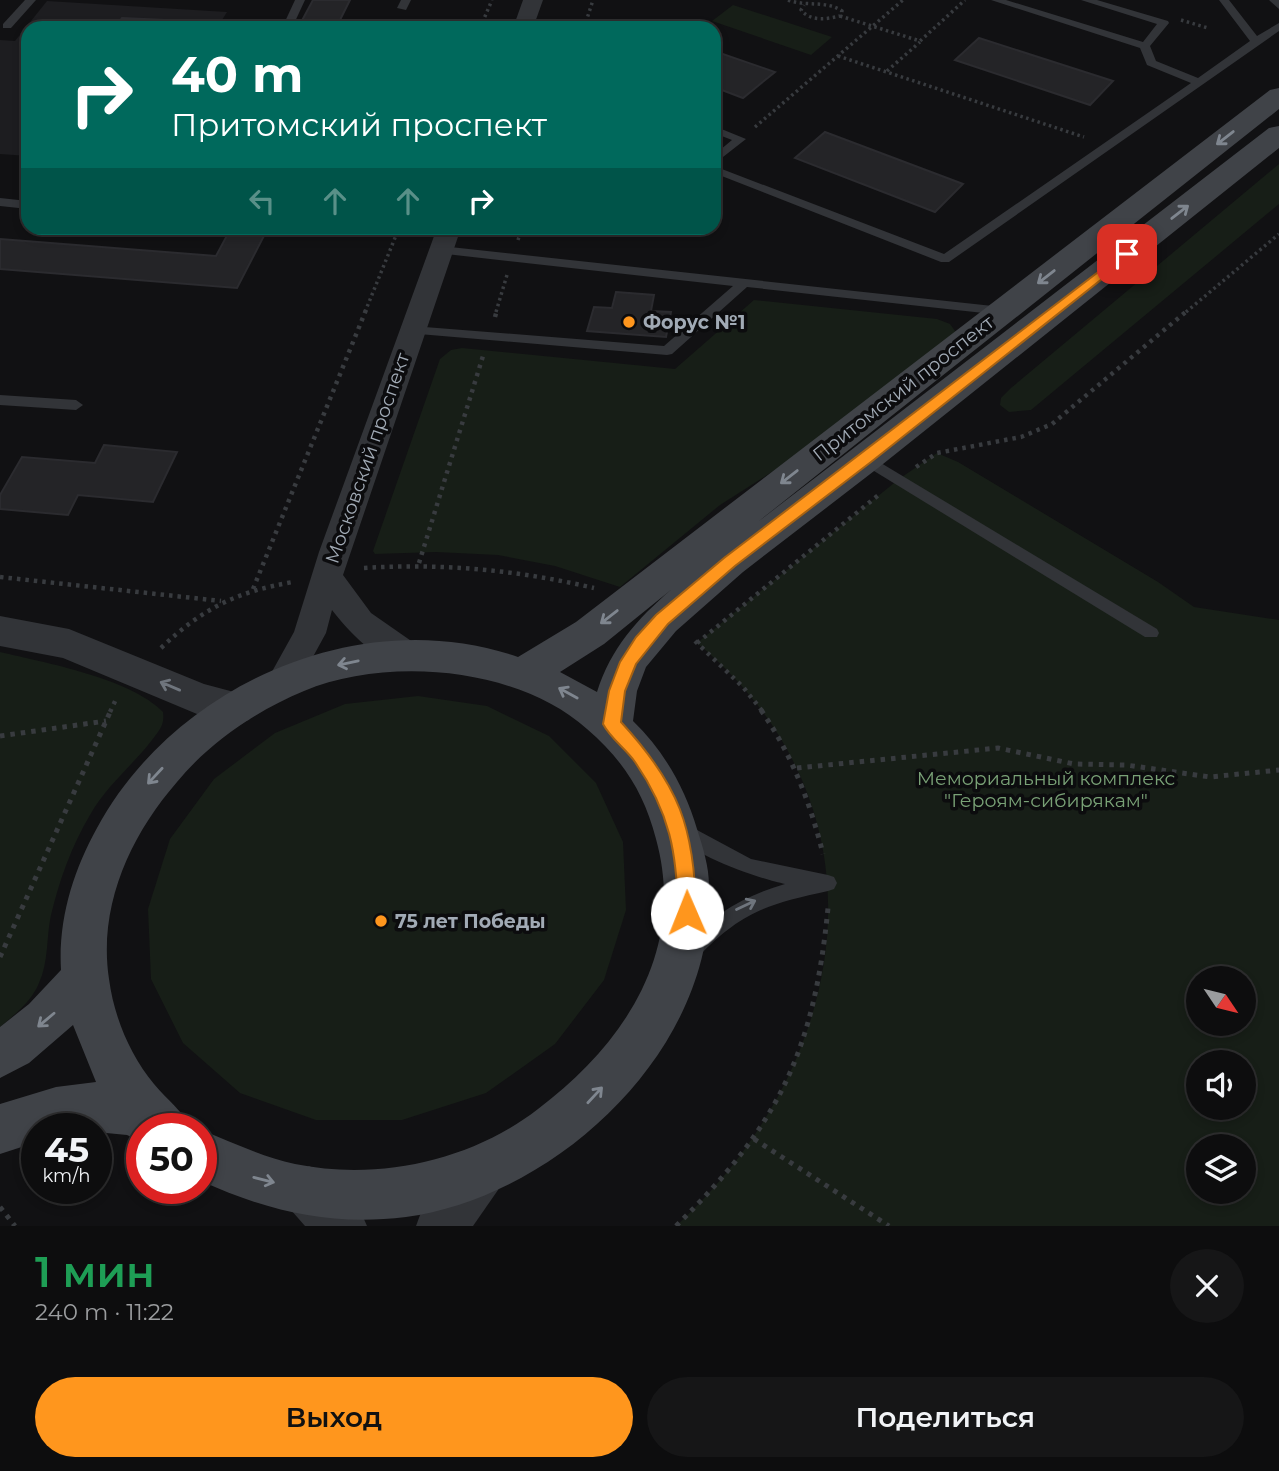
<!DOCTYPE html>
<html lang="ru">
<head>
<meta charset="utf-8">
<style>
	:root { --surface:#0d0d0e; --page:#161617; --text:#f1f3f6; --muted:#9a9c9e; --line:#2d2d2e; --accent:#ff961d }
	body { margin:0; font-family:Montserrat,sans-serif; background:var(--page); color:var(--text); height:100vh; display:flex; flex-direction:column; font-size:26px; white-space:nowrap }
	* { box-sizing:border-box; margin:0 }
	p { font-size:23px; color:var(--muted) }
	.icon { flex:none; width:38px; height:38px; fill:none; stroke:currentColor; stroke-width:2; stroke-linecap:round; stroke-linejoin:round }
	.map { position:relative; height:1226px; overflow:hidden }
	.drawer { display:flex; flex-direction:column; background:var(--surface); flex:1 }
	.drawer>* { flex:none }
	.hud { position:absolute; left:21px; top:21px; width:700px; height:214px; border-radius:21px; box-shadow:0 4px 10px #0003,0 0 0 2px var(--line); background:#00695c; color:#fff; overflow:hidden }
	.needle { width:46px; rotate:125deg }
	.fabs { position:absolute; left:1186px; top:966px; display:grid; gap:14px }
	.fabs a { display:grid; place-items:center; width:70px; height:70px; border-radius:50%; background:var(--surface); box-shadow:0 4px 10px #0003,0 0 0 2px var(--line); font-size:35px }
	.speed { position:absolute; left:21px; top:1113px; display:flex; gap:14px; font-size:35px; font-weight:700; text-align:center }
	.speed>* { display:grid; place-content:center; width:91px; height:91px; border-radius:50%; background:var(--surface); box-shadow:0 4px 10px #0003,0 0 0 2px var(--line); line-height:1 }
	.speed small { font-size:18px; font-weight:400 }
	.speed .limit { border:10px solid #d22; background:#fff; color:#111 }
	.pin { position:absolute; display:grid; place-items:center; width:60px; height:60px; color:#fff; margin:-30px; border-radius:14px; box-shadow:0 4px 10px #0006 }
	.me { position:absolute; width:77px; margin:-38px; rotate:359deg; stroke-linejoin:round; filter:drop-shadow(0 0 5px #0008) }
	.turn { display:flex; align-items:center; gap:24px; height:147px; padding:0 35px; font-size:32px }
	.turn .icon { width:91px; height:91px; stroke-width:2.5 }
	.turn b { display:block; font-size:49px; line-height:60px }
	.lanes { display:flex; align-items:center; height:66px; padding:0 35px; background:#0003; justify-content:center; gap:35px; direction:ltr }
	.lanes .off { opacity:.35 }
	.round { display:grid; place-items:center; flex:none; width:74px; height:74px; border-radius:37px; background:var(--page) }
	.headline { display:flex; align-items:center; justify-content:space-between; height:119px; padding:0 35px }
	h1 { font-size:42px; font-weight:600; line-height:52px; color:#1e9e55 }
	.cta { display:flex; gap:14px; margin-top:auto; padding:14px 35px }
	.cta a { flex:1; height:80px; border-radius:42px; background:var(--accent); color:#111; font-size:28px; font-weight:600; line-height:80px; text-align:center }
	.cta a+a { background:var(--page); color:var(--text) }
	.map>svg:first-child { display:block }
</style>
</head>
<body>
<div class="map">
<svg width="1279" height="1226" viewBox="0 0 1279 1226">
	<rect width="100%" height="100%" fill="#111113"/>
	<!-- built -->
	<polygon fill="#1d1d20" points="47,1 227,12 217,28 28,28 28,156 0,154 0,40 15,41"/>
	<!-- green -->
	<g fill="#171e17" fill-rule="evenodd">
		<polygon points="733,5 832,37 811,55 712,21"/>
		<polygon points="1279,164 1279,204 1031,410 1009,412 1000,405 1001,398 1011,388"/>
		<polygon points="754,300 937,319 950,324 955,331 954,337 792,459 720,505 620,587 555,566 498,555 436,552 375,554 373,551 440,359 451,350 462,348 675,369"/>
		<path d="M937 453 958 462 1158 582 1194 607 1279 620V1226H676C852 1064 896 808 697 643L899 479ZM1199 978H1244V1024H1199ZM1199 1062H1244V1108H1199ZM1199 1146H1244V1192H1199Z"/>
		<path d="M0 652C46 663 130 678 163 712 164 720 163 725 158 732 138 761 108 783 90 815 72 845 59 881 51 915 46 938 49 961 39 983 32 1001 14 1015 0 1027Z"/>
		<polygon points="418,696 487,706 549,736 596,783 623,842 626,910 604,980 555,1044 486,1093 402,1120 316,1120 240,1093 183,1043 151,979 148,909 170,839 214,779 275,733 345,704"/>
	</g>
	<!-- building -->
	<g fill="#242427" stroke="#2b2b2f" stroke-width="2">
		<polygon points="313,0 350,0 336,28 298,28"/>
		<polygon points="122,18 164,20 159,28 115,28"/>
		<polygon points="979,38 1113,81 1090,105 955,60"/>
		<polygon points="714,51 775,72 743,98 714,87"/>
		<polygon points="825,132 963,184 935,212 795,158"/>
		<polygon points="231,228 268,228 237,288 0,269 0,239 216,256"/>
		<polygon points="616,292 654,295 651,311 671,312 666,337 587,331 594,307 612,308"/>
		<polygon points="104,445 177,452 153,502 78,495 68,515 0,509 0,495 22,457 95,463"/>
	</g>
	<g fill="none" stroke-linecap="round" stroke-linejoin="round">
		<!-- path-far2 -->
		<g stroke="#383b3f" stroke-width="3.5" stroke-dasharray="2.5 3.5" stroke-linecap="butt">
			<path d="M788 0C807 7 826 0 842 11L840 16C827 19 811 22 801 10L804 5"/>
			<polyline points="840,16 920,41 965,0"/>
			<polyline points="1181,20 1208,28"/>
			<polyline points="480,28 492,0"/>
			<polyline points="584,28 593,0"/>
			<polyline points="838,56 1084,137"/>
			<polyline points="887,71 920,42"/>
			<polyline points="755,127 903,0"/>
			<polyline points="518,240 522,228"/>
			<polyline points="365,312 399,228"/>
			<polyline points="496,312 507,275"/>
			<polyline points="1186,312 1279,234"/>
		</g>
		<!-- path-far1 -->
		<g stroke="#383b3f" stroke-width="4.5" stroke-dasharray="3.5 5" stroke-linecap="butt">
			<polyline points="495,317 497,310"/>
			<polyline points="916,467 937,453 1021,437 1052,424 1188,310"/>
			<polyline points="419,563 483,356"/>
			<path d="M364 568C443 563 517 570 594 588"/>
			<polyline points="0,577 221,601"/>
			<polyline points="253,589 366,310"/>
			<polyline points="695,641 743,687 763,712"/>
			<polyline points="697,643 881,493"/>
			<path d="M161 648C203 608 236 592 293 582"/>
			<polyline points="110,712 117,697"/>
		</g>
		<!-- path -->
		<g stroke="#383b3f" stroke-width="5" stroke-dasharray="4.5 6" stroke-linecap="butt">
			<path d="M761 710C792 755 810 802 823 854"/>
			<polyline points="0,736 106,721"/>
			<polyline points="797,768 998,748 1074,764 1126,765 1210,777 1279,770"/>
			<polyline points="0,957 111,710"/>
			<polyline points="754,1139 889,1226"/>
			<polyline points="0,1207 15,1226"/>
			<path d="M676 1226C779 1125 814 1051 828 908"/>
		</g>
		<!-- service -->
		<g fill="#323438" fill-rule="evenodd">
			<polygon points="25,0 36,0 11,28 3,28 3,24"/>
			<polygon points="295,0 305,0 292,28 282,28"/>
			<polygon points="401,0 411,0 406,10 397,8"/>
			<polygon points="991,0 1006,0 1143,42 1157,24 1081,0 1097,0 1168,21 1169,23 1150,46 1156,61 1198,78 1250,41 1219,0 1229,0 1257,36 1279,23 1279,31 949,262 941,262 714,173 714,166 944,254 1191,83 1147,65 1140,48"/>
			<polygon points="1269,0 1279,0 1279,9"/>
			<polygon points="714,126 746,139 714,164 714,155 732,140 714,133"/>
			<polygon points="0,198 28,201 28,209 0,206"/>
			<polygon points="441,246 1002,307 1008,311 1002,315 747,287 672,354 667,355 407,333 407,327 412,326 664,346 733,286 437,253 437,247"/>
			<polygon points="0,395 76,400 83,405 76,410 0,405"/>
			<polygon points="866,454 1157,629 1159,633 1157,637 1145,637 861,463 859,459 861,455"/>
			<path d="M684 823 751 859 828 875 834 877 837 883 834 889 828 891C768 904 741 912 698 957L691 960 684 957 682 951 684 945C714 914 744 896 785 884 760 879 686 854 675 831L678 826Z"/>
		</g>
		<!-- minor -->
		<g fill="#323438" fill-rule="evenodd">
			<polygon points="523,0 543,0 533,28 513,28"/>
			<path d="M437 228H461L343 575 371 613 417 645 422 654 417 663C386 673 350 633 332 610L326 633 292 695 280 699 268 695 264 686 294 632 319 552Z"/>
		</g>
		<!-- tertiary -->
		<g fill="#323438" fill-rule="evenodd">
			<polygon points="0,616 69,629 204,684 249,696 255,708 249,720 235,724 197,714 63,658 0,646"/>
			<polygon points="480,1146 498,1154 506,1172 498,1190 473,1226 416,1226 423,1207 462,1154"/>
			<path d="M309 1166C336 1177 356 1199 367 1226H305L291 1210 283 1192 291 1174Z"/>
		</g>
		<!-- secondary -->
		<path fill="#404348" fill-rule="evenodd" d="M1279 88V109L759 521 1269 128 1279 126V148L878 468 743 572 676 631 646 667 637 691 633 721C664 751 685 788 697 829 703 848 709 866 709 886 717 1047 559 1196 406 1217 331 1226 270 1212 201 1181V1130C232 1142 262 1157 295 1164 378 1181 471 1161 538 1109 624 1044 687 951 656 839 644 793 624 761 587 729 518 667 388 656 304 691 256 711 210 742 177 782 130 836 98 906 109 979 114 1017 130 1055 154 1084 168 1101 182 1109 190 1129H142V1142L127 1135 96 1132V1129H37V1142L0 1154V1104L56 1087 96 1082 73 1025 29 1063 0 1078V1027L29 1004 61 970C58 920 73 871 97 828 174 685 361 602 518 657L576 622 1270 90ZM672 589C637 619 611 648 597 692L560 672 604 644Z"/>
	</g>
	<!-- one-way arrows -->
	<defs><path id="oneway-shaft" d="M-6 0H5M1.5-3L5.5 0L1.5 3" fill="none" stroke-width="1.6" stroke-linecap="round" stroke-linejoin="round" transform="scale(1.75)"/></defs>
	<g stroke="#7f868f">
		<use href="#oneway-shaft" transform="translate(1225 138) rotate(142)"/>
		<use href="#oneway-shaft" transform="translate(1180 212) rotate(-38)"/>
		<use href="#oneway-shaft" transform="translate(1046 277) rotate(142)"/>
		<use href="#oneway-shaft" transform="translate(789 477) rotate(142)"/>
		<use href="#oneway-shaft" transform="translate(609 617) rotate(142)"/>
		<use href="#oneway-shaft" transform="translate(348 663) rotate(168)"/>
		<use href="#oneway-shaft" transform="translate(568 693) rotate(-151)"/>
		<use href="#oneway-shaft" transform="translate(155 776) rotate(133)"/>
		<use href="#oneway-shaft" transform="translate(46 1020) rotate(140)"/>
		<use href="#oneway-shaft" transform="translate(595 1095) rotate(-47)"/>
		<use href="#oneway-shaft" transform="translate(264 1180) rotate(14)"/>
	</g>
	<g stroke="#6f757d">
		<use href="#oneway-shaft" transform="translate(170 686) rotate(-157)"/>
		<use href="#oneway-shaft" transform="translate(746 905) rotate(-25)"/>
	</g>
	<!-- route -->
	<path fill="#ff961d" stroke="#a66213" stroke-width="2" d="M1127 250 1131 251V256L871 462 735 566 668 624 636 664 625 691 621 722C679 785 695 828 696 913L694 919 687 921 680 919 678 913C677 853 670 813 635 762 626 749 611 739 603 724L609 691 620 662 636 637 656 615 724 558Z"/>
	<!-- markers -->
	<g fill="#ff961d" stroke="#0c0c0e" stroke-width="2.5">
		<circle cx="629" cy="322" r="7"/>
		<circle cx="381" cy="921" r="7"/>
	</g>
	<g text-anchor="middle" stroke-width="7" stroke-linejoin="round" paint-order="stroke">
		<!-- poi labels -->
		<g font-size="19" font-weight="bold" fill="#a1aab5" stroke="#0c0c0e" text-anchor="start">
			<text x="643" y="329">Форус №1</text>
			<text x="395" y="928">75 лет Победы</text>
		</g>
		<!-- street labels -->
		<g font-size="19" fill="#a1aab5" stroke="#0c0c0e">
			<text transform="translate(903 388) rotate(-38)" y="7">Притомский проспект</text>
			<text transform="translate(367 458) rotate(-71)" y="7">Московский проспект</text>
		</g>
		<!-- park labels -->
		<g font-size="19" fill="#79a176" stroke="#0c0c0e">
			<text x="1046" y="785">Мемориальный комплекс<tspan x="1046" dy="22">"Героям-сибирякам"</tspan></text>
		</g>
	</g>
</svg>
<div class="fabs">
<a><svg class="needle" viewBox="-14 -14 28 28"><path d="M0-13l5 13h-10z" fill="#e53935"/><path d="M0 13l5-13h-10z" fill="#9a9c9e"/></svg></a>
<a><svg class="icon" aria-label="sound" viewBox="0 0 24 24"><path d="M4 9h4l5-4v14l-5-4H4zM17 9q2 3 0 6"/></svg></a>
<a><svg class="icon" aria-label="layers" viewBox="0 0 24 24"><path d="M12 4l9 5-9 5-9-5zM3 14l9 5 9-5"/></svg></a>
</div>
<div class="speed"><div>45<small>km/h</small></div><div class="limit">50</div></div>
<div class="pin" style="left:1127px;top:254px;background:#d93025"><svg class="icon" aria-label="arrive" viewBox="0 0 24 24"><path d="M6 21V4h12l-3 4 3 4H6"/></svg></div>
<svg class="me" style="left:687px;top:913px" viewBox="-20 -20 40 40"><circle r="19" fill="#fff"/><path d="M0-13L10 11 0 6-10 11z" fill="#ff961d"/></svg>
<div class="hud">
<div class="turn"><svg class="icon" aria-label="right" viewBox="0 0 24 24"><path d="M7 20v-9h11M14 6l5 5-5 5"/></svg><div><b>40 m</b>Притомский проспект</div></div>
<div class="lanes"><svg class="icon off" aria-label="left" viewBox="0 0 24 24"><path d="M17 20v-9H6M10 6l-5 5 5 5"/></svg><svg class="icon off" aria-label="ahead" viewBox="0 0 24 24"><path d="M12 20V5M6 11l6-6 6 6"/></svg><svg class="icon off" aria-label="ahead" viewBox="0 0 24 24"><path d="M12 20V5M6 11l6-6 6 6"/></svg><svg class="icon" aria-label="right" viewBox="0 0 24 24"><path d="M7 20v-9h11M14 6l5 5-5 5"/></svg></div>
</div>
</div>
<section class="drawer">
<div class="headline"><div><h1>1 мин</h1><p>240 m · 11:22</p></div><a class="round"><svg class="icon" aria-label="close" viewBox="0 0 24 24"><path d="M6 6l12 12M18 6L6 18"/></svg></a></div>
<div class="cta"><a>Выход</a><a>Поделиться</a></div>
</section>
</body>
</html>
